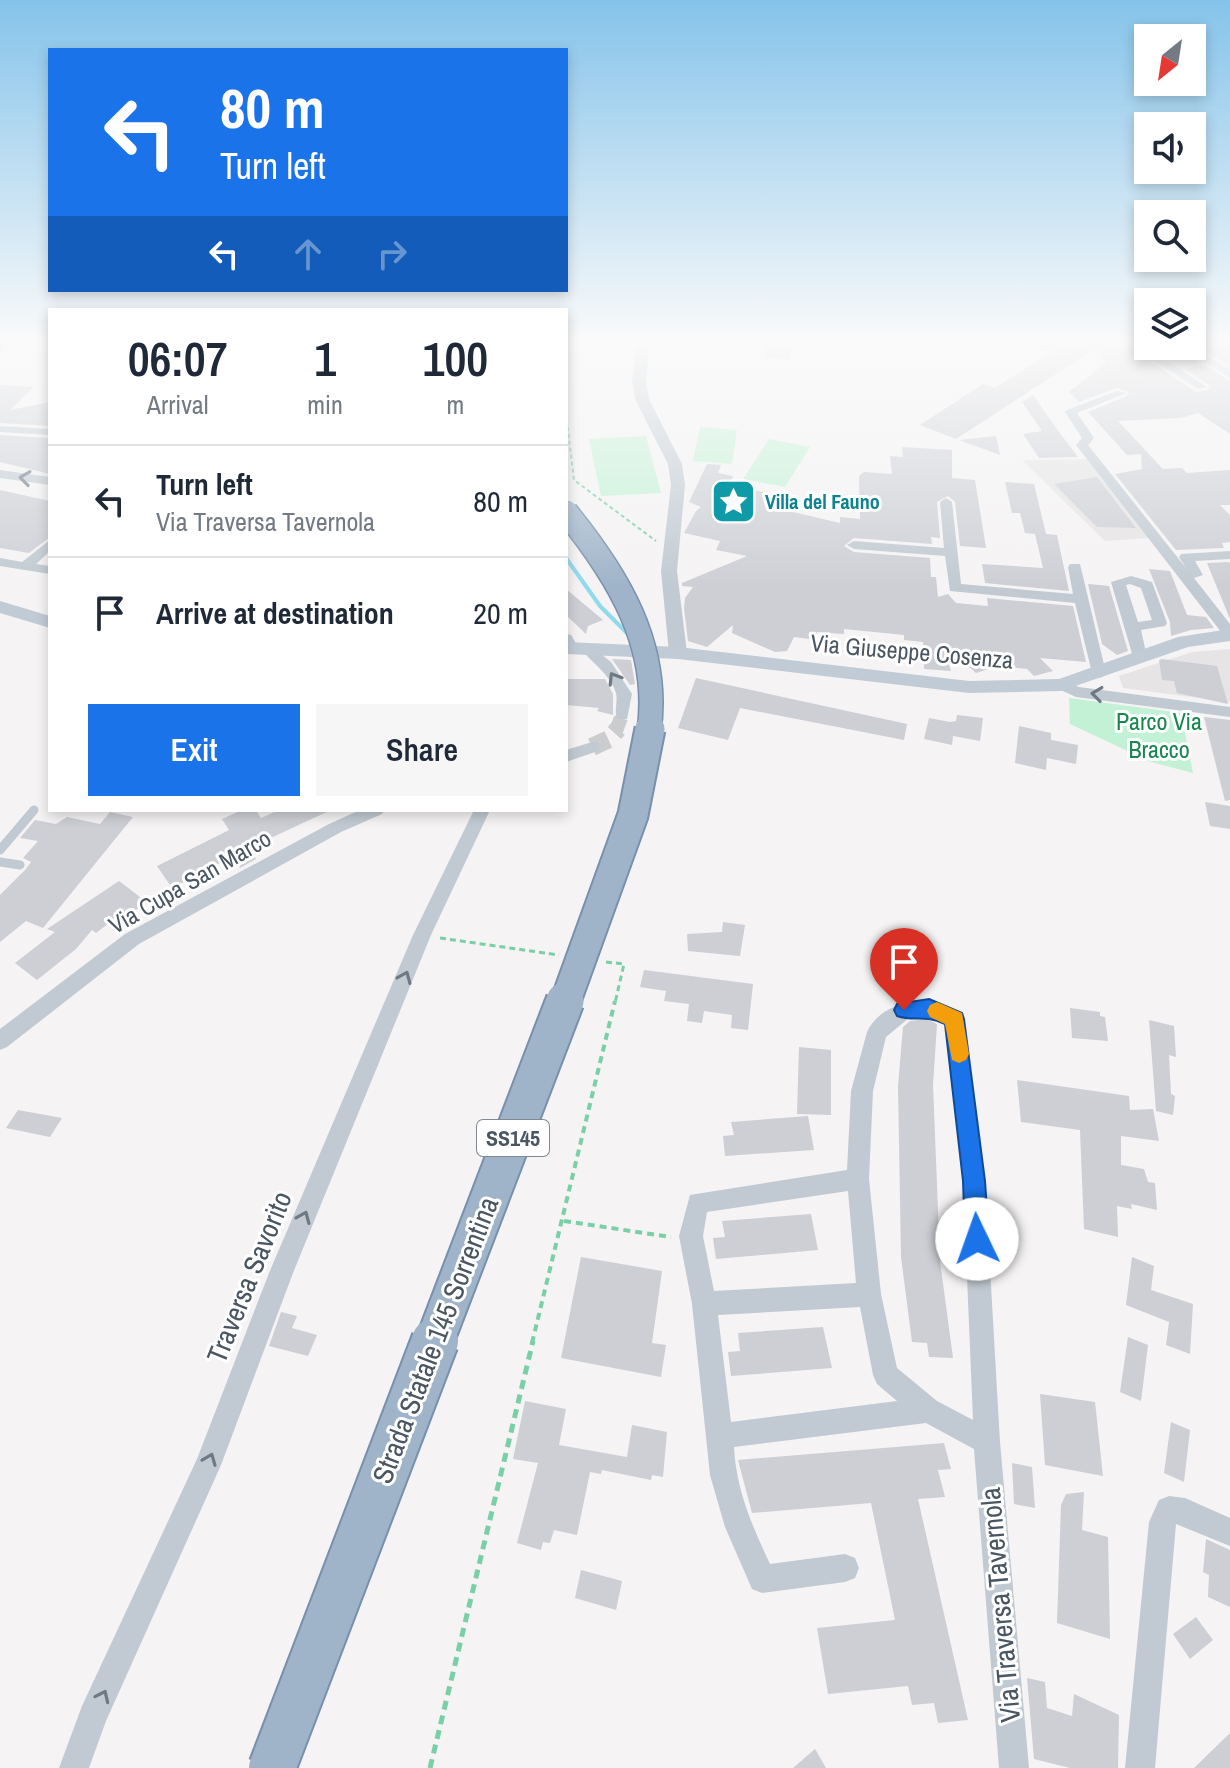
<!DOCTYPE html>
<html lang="en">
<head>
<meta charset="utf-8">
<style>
	:root { --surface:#fff; --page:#f6f6f7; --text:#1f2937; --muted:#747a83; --line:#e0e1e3; --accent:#1a73e8 }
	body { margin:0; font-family:"Archivo Narrow",sans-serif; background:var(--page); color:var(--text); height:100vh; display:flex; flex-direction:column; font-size:30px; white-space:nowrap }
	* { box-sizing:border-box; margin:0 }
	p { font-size:26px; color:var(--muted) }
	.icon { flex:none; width:44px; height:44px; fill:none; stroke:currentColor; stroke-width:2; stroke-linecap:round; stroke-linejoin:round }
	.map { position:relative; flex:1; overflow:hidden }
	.side { position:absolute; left:48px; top:308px; width:520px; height:504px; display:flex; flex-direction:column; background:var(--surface); border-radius:0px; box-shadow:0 4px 12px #0003 }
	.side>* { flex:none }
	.top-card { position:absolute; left:48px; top:48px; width:520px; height:244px; border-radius:0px; box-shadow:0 4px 12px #0003; background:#1a73e8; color:#fff; overflow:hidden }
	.needle { width:52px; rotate:210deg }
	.buttons { position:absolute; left:1134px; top:24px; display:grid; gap:16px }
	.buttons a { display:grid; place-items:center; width:72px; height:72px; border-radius:0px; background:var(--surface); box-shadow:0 4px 12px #0003; font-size:40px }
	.pin { position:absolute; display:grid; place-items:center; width:68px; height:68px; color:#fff; margin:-82px -34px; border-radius:50% 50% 50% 0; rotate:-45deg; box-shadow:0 0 8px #0007 }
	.pin .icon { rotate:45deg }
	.me { position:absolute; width:88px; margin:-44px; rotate:357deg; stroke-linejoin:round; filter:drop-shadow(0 0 6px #0008) }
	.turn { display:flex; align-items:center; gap:28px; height:168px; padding:0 40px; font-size:36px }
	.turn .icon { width:104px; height:104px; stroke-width:2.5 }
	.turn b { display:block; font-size:56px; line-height:68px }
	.lanes { display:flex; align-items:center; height:76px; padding:0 40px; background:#0003; justify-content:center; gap:40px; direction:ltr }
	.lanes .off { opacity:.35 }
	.eta { display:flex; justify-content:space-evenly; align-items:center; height:136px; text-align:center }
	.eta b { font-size:48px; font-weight:600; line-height:56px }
	.primary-button { display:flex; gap:16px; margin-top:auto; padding:16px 40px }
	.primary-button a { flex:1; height:92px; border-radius:0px; background:var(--accent); color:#fff; font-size:32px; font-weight:600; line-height:92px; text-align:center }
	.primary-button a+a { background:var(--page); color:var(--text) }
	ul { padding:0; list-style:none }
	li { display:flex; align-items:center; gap:24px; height:112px; padding:0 40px; border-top:2px solid var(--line) }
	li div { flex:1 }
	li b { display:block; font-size:30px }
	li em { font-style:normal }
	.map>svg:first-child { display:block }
</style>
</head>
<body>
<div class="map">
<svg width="1230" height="1768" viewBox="0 0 1230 1768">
	<rect width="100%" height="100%" fill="#f5f3f3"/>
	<!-- education -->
	<g fill="#e6e4e5">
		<polygon points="1089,459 1149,538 1105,541 1022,460"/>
		<polygon points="1230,649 1230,702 1123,688 1119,676 1192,652"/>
	</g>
	<!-- green -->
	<g fill="#c3f1d5">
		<polygon points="700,427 737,430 732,464 693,461"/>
		<polygon points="646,436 661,493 601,496 589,439"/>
		<polygon points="769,439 810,447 785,487 743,479"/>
		<polygon points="1069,698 1181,713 1193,773 1151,762 1070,724"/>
	</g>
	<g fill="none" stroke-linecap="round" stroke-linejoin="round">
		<!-- stream -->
		<polyline stroke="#90daee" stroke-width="4" points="566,558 600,606 628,634"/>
	</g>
	<!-- building -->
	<g fill="#cdcfd5">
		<polygon points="767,339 797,339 788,360 763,357"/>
		<polygon points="1082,339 1118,339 1196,392 1208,390 1210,386 1185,369 1205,365 1230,381 1230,434 1198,413 1181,418 1118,421 1163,469 1182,468 1187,473 1230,470 1230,505 1220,505 1230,515 1230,542 1222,543 1224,548 1176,550 1115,474 1142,469 1141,454 1127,455 1088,412 1127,396 1129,392 1116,388 1079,402 1069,392 1106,363 1096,348 956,439 920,425 983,384 995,388 1052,352 1033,347"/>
		<polygon points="1192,339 1222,339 1230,344 1230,366 1192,343"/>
		<polygon points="0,385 34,387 10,410 50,402 50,426 0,423"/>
		<polygon points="1033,395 1059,432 1078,457 1039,458 1023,434 1042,431 1022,402"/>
		<polygon points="0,435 50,438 50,474 0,462"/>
		<polygon points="996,436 1000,455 959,440"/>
		<polygon points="902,447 952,450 952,478 975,480 986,548 960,546 955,502 948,496 937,502 940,538 931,537 932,544 854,538 844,546 854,552 930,558 931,577 936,577 938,597 948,594 956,603 988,606 987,598 1073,606 1086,662 1040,658 1053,671 1034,676 1027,669 998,666 976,673 942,643 951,671 924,669 923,642 904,640 904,635 844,629 844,634 817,632 817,640 794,637 787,651 775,652 732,633 733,625 707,647 688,641 684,608 685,598 693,587 682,586 682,583 747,556 716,550 720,541 684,533 696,511 701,507 689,502 707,464 721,465 718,473 733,476 730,484 780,496 775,501 796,509 793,512 840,523 840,517 860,519 859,476 864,472 892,474 890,456 903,457"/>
		<polygon points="1097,477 1136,528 1097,527 1054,484"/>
		<polygon points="1005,482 1034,484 1046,534 1057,535 1069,591 985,583 982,564 1043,568 1035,534 1025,533 1020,513 1012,513"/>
		<polygon points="0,490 50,501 50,537 29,553 0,548"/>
		<polygon points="1229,562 1230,563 1230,619 1207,563"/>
		<polygon points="1149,569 1170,571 1187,615 1206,617 1214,628 1191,630 1171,636 1170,622"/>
		<polygon points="1088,584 1109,586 1128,651 1117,655 1102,644"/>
		<polygon points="566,589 603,620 588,626 586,634 566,615"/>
		<polygon points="612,659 631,660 635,684 630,685"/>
		<polygon points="1162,659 1217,666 1228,704 1177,693 1174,681 1162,680 1159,660"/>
		<polygon points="696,678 907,724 904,740 740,708 728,740 678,728"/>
		<polygon points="566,679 605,679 613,694 613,715 597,711 599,708 566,705"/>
		<polygon points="957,715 983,718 980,741 953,736 952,745 924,739 929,718 950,722 956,721"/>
		<polygon points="1204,717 1230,720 1230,800 1225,801"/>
		<polygon points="1019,726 1051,733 1051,740 1078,745 1076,764 1047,758 1046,770 1015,763"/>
		<polygon points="1205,802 1230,806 1230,829 1210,826"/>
		<polygon points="242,810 256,810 261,818 279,810 331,810 249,848 256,859 240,868 232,857 172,888 157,866 229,830 222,819"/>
		<polygon points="110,812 133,817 43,928 26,921 0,942 0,895 26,869 31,862 23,858 38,841 20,838 35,820 56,824 67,817 100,824"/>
		<polygon points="119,881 148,903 122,918 118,916 96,933 92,930 76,949 37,980 15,963 55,932 47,929"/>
		<polygon points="723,922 745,925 740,956 688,951 687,934 722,932"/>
		<polygon points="644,970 753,984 748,1030 731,1028 732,1015 704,1011 702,1023 687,1021 689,1004 664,1001 666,991 640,987"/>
		<polygon points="1070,1008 1100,1012 1100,1016 1105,1017 1108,1041 1072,1038"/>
		<polygon points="927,1019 937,1024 933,1085 940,1261 953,1358 929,1357 927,1343 912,1342 901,1257 898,1086 903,1027 910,1021"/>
		<polygon points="1149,1020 1174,1026 1176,1057 1169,1055 1171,1094 1175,1096 1173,1115 1156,1111"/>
		<polygon points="799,1047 831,1050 831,1115 797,1114"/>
		<polygon points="1017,1080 1129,1096 1130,1110 1153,1109 1159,1141 1121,1136 1121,1165 1144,1169 1148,1182 1155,1183 1157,1210 1131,1204 1132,1209 1117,1206 1118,1237 1084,1229 1080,1130 1021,1122"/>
		<polygon points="18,1110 62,1118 50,1137 6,1128"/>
		<polygon points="808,1116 814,1150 725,1156 723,1136 734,1135 731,1122"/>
		<polygon points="811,1214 818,1250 716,1259 713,1238 725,1237 722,1221"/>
		<polygon points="581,1257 662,1271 652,1343 666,1345 661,1377 561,1358"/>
		<polygon points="1132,1257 1154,1266 1151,1290 1193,1304 1190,1354 1166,1345 1169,1322 1126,1305"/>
		<polygon points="281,1312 297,1316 292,1328 317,1335 308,1356 269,1346"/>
		<polygon points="823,1327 832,1368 731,1376 728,1352 740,1351 738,1333"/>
		<polygon points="1128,1337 1148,1345 1141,1401 1120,1392"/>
		<polygon points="1040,1394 1095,1402 1103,1476 1045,1465"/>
		<polygon points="525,1401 566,1409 559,1445 627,1457 632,1425 667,1432 663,1477 652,1475 651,1480 602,1470 601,1474 590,1472 577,1535 554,1530 550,1543 543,1542 541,1550 517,1543 538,1463 513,1459"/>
		<polygon points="1171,1422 1190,1430 1184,1482 1164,1473"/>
		<polygon points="944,1443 951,1469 938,1470 945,1497 918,1499 968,1720 938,1723 934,1703 912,1705 908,1686 828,1694 817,1628 895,1620 871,1503 752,1513 738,1460"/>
		<polygon points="1012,1463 1032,1467 1035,1508 1014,1504"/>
		<polygon points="1084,1492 1082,1530 1108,1537 1110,1639 1057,1623 1061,1505 1066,1494"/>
		<polygon points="1206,1539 1230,1550 1230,1607 1208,1597 1209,1575 1203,1572"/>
		<polygon points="581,1570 622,1581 616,1610 575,1598"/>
		<polygon points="1196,1617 1213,1640 1190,1659 1173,1634"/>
		<polygon points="1027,1678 1045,1682 1047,1708 1072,1716 1074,1694 1119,1715 1118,1768 1070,1768 1034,1759"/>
		<polygon points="1230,1733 1230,1768 1194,1768"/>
		<polygon points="815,1749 826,1768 793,1768"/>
	</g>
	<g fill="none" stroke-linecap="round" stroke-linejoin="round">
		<!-- minor-tunnel-far1 -->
		<polyline stroke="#caccce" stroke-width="14" stroke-dasharray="14 7" stroke-linecap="butt" points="616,731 622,715"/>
		<!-- minor-tunnel -->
		<polyline stroke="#caccce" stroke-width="18" stroke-dasharray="18 9" stroke-linecap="butt" points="592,747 609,739 618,729"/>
		<!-- path-far3 -->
		<polyline stroke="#7ad0a6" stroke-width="2" stroke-dasharray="4 3" stroke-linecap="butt" points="566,413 574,480 656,541"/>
		<!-- path-far2 -->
		<g stroke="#7ad0a6" stroke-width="3" stroke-dasharray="6 4" stroke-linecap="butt">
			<polyline points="440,938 559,955"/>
			<polyline points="606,962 624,964 615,1003"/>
		</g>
		<!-- path-far1 -->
		<g stroke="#7ad0a6" stroke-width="4" stroke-dasharray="7 5" stroke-linecap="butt">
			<polyline points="564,1221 671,1237"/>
			<polyline points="532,1343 615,1001"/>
		</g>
		<!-- path -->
		<polyline stroke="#7ad0a6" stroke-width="5" stroke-dasharray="9 6" stroke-linecap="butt" points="430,1768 533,1341"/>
		<!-- service-far1 -->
		<polyline stroke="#c1cad2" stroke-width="6" points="0,349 9,339"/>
		<!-- service -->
		<g stroke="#c1cad2" stroke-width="9">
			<polyline points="0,850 34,810"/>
			<polyline points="0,862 20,865"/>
		</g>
		<!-- minor -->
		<g fill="#c1cad2" fill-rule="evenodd">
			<polygon points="1134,340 1138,341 1207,387 1198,389 1130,345 1130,341"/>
			<polygon points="1180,346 1192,346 1230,370 1230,378"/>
			<polygon points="1117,391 1126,393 1077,413 1094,438 1088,445 1186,568 1179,557 1181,554 1230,551 1230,559 1195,561 1203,575 1194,578 1230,624 1230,638 1225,637 1076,445 1082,438 1065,412 1067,410"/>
			<polygon points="0,426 50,429 50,435 0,432"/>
			<polygon points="0,470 50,477 50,485 0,478"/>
			<polygon points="946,498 952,502 961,584 1073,594 1068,567 1070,564 1080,564 1106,673 1104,676 1099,678 1092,673 1075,603 950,591 945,556 854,549 847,545 854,541 944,548 940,502"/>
			<polygon points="50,540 50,551 36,564 50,566 50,574 0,566 0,558 22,562"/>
			<path d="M1131 576 1152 582 1167 623 1165 626 1141 630 1147 657 1140 662 1133 657 1111 582ZM1130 584 1141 588 1152 620 1138 622 1126 585Z"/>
			<polygon points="566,634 571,635 579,648 577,651 566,650"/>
			<path d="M587 643 611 662 632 694 627 719H617C614 710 618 702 616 693 611 675 591 662 580 648Z"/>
			<polygon points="1061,680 1079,687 1230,707 1230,717 1076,697 1056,688 1056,682"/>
			<polygon points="592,742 598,743 600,747 598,751 566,762 566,750"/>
			<polygon points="360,810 384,810 382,814 341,832 139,944 7,1047 0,1050 0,1029 125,934 329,824"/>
			<polygon points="474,810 490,810 431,935 293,1273 221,1465 106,1721 89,1768 59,1768 82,1706 197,1459 269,1273 413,935"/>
			<path d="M929 999 961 1013 964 1019 985 1181 1000 1442 1029 1768H999L974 1449 926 1423 734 1447C736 1489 752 1526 770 1564L845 1554 855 1558 859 1568 855 1578 845 1582 762 1593 752 1589 725 1527 710 1475 692 1304 679 1236 690 1195 847 1170 851 1091 867 1032C878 1008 905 1001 929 999ZM927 1016 945 1024 963 1181 973 1420 937 1401 897 1368 881 1294 869 1179 873 1091 886 1037 909 1018ZM848 1191 856 1283 714 1291 703 1236 707 1212ZM860 1307 873 1375 877 1384 897 1401 731 1422 718 1315Z"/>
			<polygon points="1169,1496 1185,1498 1230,1518 1230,1546 1176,1524 1155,1768 1125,1768 1149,1522 1159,1500"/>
		</g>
		<!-- tertiary -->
		<polygon fill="#c1cad2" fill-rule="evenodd" points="638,339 650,339 646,380 649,399 682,464 685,485 677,571 687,653 678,659 669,653 661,571 671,485 668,464 635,399 632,380"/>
		<!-- secondary -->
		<g fill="#c1cbd6" fill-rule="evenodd">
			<polygon points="0,601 50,616 50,628 0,613"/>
			<polygon points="1230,629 1230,641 1188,647 1061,691 969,693 678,659 566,654 566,642 678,647 969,681 1059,679 1178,637"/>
		</g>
		<defs>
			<path id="trunk-bridge-far3" d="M566 512C618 576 661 646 649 731"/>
			<polyline id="trunk-bridge-far2" points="565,1003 633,815 650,729"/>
			<polyline id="trunk-bridge-far1" points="434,1343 565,1001"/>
			<polyline id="trunk-bridge" points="272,1768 435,1341"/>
		</defs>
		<!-- trunk-bridge-far3 casing -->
		<use href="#trunk-bridge-far3" stroke="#7690ad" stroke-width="26" stroke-linecap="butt"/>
		<!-- trunk-bridge-far2 casing -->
		<use href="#trunk-bridge-far2" stroke="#7690ad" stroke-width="33" stroke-linecap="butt"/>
		<!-- trunk-bridge-far1 casing -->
		<use href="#trunk-bridge-far1" stroke="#7690ad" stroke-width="41" stroke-linecap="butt"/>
		<!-- trunk-bridge casing -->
		<use href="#trunk-bridge" stroke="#7690ad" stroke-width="50" stroke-linecap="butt"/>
		<!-- trunk-bridge-far3 -->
		<use href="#trunk-bridge-far3" stroke="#9fb4c9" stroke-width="23"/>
		<!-- trunk-bridge-far2 -->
		<use href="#trunk-bridge-far2" stroke="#9fb4c9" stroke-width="29"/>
		<!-- trunk-bridge-far1 -->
		<use href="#trunk-bridge-far1" stroke="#9fb4c9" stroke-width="37"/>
		<!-- trunk-bridge -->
		<use href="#trunk-bridge" stroke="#9fb4c9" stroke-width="46"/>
	</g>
	<!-- one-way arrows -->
	<defs><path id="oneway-chevron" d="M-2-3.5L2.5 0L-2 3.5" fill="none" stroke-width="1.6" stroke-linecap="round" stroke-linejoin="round" transform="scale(2)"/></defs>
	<g stroke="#6e7983">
		<use href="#oneway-chevron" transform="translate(25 478) rotate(-172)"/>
		<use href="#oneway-chevron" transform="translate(614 678) rotate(-122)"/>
		<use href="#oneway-chevron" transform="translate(1097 694) rotate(-173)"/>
		<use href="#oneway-chevron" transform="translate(405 977) rotate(-67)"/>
		<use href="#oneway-chevron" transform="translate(304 1217) rotate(-67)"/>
		<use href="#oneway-chevron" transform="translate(210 1459) rotate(-68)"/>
		<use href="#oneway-chevron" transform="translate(103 1696) rotate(-65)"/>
	</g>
	<!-- sky -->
	<linearGradient id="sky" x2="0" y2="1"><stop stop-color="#85c3ea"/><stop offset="0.58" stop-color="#fafafa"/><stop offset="1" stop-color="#fafafa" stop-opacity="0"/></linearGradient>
	<rect width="1230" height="587" fill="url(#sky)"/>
	<!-- route -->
	<path fill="#1a73e8" stroke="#114b97" stroke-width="2" d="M929 999 962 1013 964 1019 985 1181 989 1239 985 1247 977 1250 969 1247 965 1239 963 1181 945 1024C923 1014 915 1022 897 1016L894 1010 897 1004Z"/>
	<!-- slow -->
	<polygon fill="#f59e0b" points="937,1002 962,1013 969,1054 966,1060 959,1063 952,1060 945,1024 930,1017 927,1011 930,1005"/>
	<!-- icons -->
	<defs>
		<symbol id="sight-square" viewBox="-11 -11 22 22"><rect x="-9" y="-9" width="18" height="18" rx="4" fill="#0f9aa8" stroke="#fff"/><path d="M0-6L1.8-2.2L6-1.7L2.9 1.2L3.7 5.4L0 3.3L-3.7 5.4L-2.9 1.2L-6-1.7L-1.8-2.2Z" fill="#fff"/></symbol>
	</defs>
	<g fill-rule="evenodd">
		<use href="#sight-square" x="708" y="476" width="51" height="51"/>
	</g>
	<g text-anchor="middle" stroke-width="6" stroke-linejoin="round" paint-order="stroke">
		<!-- far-culture labels -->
		<g font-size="20" font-weight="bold" fill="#0d838f" stroke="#fff" text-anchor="start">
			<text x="765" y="509">Villa del Fauno</text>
		</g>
		<!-- shield labels -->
		<rect fill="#fff" stroke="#808990" stroke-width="2" x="477" y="1120" width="72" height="36" rx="6"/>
		<g font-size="22" font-weight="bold" fill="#4a5661">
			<text x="513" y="1146">SS145</text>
		</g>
		<!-- street labels -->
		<g font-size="24" fill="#4a5661" stroke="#fff">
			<text transform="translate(912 652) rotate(5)" y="8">Via Giuseppe Cosenza</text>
			<text transform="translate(190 882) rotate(-30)" y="8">Via Cupa San Marco</text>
		</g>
		<!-- park labels -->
		<g font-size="24" fill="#17864f" stroke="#fff">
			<text x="1159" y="730">Parco Via<tspan x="1159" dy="28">Bracco</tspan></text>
		</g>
		<!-- near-street labels -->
		<g font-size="28" fill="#4a5661" stroke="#fff">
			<text transform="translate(249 1277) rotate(-68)" y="10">Traversa Savorito</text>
			<text transform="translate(435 1340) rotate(-69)" y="10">Strada Statale 145 Sorrentina</text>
			<text transform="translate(1000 1605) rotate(-95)" y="10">Via Traversa Tavernola</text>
		</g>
	</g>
</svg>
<div class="buttons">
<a><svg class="needle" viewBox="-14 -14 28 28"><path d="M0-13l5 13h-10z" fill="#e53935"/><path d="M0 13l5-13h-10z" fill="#747a83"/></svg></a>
<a><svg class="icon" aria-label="sound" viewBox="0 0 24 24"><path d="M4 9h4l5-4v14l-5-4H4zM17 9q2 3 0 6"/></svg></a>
<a><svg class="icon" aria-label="search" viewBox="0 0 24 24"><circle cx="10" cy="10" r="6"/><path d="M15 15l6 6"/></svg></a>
<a><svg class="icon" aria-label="layers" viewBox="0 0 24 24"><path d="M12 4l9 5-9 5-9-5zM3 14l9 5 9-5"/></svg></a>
</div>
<div class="pin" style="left:904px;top:1010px;background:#d93025"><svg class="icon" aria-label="arrive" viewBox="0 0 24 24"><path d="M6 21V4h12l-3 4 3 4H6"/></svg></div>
<svg class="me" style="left:977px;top:1239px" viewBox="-20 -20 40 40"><circle r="19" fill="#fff"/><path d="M0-13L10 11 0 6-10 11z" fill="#1a73e8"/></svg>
<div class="top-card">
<div class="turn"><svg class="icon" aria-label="left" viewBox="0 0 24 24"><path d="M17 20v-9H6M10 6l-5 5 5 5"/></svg><div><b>80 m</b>Turn left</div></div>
<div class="lanes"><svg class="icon" aria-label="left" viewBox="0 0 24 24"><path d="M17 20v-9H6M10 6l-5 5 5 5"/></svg><svg class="icon off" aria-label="ahead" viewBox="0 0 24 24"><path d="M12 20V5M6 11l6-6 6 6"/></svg><svg class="icon off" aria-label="right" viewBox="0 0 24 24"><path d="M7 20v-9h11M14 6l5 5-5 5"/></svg></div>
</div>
<section class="side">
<div class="eta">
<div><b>06:07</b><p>Arrival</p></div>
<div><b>1</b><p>min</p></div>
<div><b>100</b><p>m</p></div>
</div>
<ul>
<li><svg class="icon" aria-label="left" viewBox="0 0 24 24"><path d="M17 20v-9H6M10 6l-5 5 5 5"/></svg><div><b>Turn left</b><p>Via Traversa Tavernola</p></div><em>80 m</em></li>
<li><svg class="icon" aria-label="arrive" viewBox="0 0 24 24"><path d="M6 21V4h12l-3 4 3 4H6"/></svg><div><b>Arrive at destination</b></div><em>20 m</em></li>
</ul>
<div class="primary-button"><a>Exit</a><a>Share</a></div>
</section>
</div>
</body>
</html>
